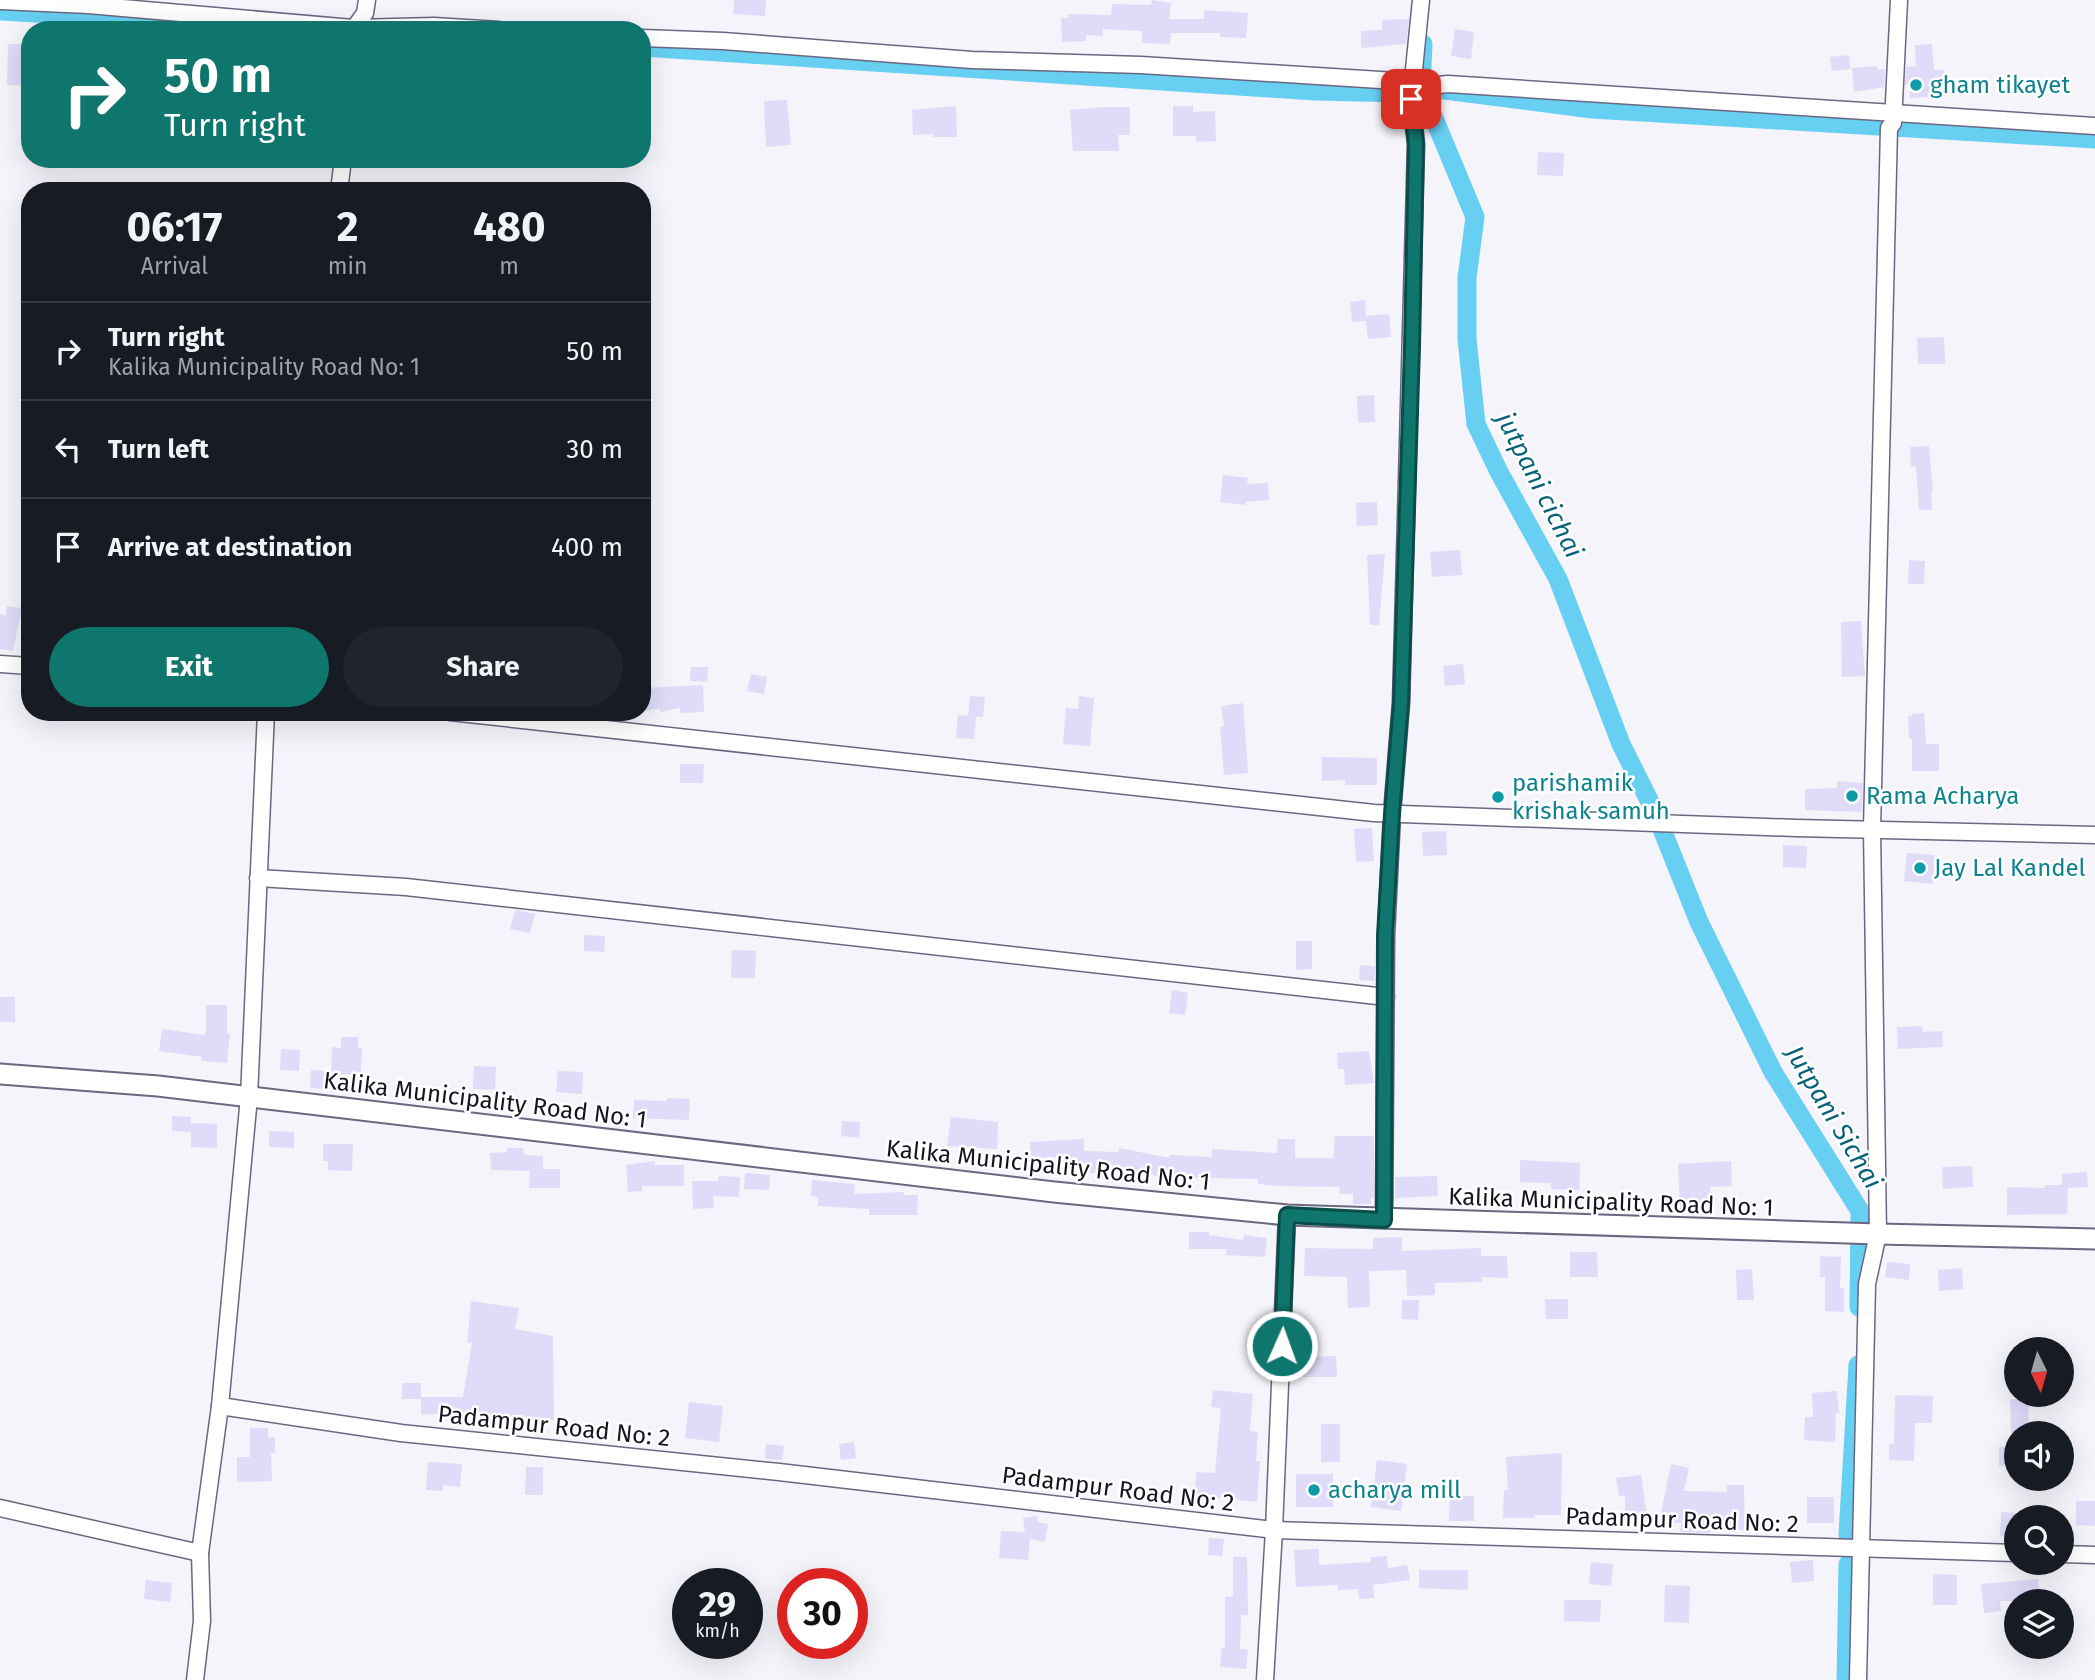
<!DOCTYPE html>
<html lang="en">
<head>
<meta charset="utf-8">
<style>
	:root { --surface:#171b24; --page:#20242c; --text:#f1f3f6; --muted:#9ea1a6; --line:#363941; --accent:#0f766e }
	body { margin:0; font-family:"Fira Sans",sans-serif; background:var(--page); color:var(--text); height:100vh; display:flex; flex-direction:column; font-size:26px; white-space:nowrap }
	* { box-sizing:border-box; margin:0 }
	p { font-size:23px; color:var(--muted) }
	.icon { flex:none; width:38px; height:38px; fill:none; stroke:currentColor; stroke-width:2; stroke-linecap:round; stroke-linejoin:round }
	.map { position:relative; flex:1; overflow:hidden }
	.details { position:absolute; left:21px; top:182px; width:630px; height:539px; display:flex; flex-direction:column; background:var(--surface); border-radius:28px; box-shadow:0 7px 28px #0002 }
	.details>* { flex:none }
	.guide { position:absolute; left:21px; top:21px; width:630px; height:147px; border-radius:28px; box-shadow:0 7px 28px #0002; background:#0f766e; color:#fff; overflow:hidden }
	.needle { width:46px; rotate:175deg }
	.controls { position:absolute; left:2004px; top:1337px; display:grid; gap:14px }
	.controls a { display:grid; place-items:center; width:70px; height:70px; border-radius:50%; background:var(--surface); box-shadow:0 7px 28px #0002; font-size:35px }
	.speed { position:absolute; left:672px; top:1568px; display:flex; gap:14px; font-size:35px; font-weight:700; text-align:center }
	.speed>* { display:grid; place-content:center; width:91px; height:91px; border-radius:50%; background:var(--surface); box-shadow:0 7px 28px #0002; line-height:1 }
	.speed small { font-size:18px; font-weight:400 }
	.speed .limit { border:10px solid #d22; background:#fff; color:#111 }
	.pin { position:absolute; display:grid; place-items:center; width:60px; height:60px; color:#fff; margin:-30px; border-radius:14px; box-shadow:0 4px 10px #0006 }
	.me { position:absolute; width:77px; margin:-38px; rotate:2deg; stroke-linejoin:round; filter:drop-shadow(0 0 5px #0008) }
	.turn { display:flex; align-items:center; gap:24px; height:147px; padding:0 28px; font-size:32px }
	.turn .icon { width:91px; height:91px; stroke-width:2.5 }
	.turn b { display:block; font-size:49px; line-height:60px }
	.eta { display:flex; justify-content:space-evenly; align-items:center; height:119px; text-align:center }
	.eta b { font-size:42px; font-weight:700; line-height:49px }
	.button { display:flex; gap:14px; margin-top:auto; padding:14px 28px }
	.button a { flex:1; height:80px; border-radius:42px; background:var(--accent); color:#fff; font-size:28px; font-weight:700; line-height:80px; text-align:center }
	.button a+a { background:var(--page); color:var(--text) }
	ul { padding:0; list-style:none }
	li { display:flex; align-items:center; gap:21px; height:98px; padding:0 28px; border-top:2px solid var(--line) }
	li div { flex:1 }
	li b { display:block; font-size:26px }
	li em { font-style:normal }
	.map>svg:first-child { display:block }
</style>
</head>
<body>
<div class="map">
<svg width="2095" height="1680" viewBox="0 0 2095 1680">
	<rect width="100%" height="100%" fill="#f5f4fa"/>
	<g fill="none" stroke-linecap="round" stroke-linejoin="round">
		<!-- canal -->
		<g stroke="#67cff1" stroke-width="19">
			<polyline points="0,11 226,24"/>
			<polyline points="1423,44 1421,87 1475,217 1467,278 1467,339 1476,424 1499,472 1558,579 1621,744 1657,816"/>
			<polyline points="642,47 1315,91 1402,93 1421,87 1592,109 2095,139"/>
			<polyline points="1663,832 1699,922 1773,1072 1860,1211 1859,1307"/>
			<polyline points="1848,1535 1858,1365"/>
			<polyline points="1846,1680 1848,1564"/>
		</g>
	</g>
	<!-- building -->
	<g fill="#dfdbf8">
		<polygon points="734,0 766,0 765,16 733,14"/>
		<polygon points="1152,0 1171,3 1169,19 1204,19 1204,10 1248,13 1246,38 1220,37 1220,33 1171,33 1170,44 1142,43 1142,31 1103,29 1103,36 1086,35 1086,41 1062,42 1061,18 1068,18 1068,14 1111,15 1112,4 1151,5"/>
		<polygon points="1409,19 1406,44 1361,48 1361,31 1382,30 1382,20"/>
		<polygon points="1455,29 1474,32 1471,59 1451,56"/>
		<polygon points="8,44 30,44 30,86 7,85"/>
		<polygon points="1932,44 1934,70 1944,70 1945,96 1910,98 1910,85 1905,85 1906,67 1916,66 1915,45"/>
		<polygon points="1849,55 1850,69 1832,71 1830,57"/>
		<polygon points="1877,66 1877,69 1885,69 1884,87 1854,92 1852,68"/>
		<polygon points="787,100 791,145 766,147 764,101"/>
		<polygon points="956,106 957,137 933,137 933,134 913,135 912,110"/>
		<polygon points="1173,106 1193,106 1193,112 1215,111 1216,141 1196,142 1196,136 1173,136"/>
		<polygon points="1104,107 1130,107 1130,135 1118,135 1119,151 1073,151 1070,110"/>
		<polygon points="1538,152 1564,153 1563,176 1537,175"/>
		<polygon points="1365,300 1366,316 1389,314 1391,337 1368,339 1366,321 1352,322 1350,302"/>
		<polygon points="1944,337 1945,364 1918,364 1917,338"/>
		<polygon points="1374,395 1375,422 1358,423 1357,396"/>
		<polygon points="1929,446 1933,491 1931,491 1932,510 1919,510 1916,466 1911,467 1910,447"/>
		<polygon points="1223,475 1248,478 1247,484 1268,483 1269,500 1245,502 1245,505 1220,502"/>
		<polygon points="1377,502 1378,525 1357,526 1356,503"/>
		<polygon points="1460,550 1462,575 1432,577 1430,552"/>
		<polygon points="1385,554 1379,625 1370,625 1367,555"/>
		<polygon points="1909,560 1925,561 1924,584 1908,584"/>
		<polygon points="7,606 22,608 13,651 0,649 0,614 6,616"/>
		<polygon points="1861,621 1865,676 1842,677 1841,622"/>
		<polygon points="1463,664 1465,684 1445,686 1443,666"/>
		<polygon points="691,667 708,667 707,682 690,681"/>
		<polygon points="751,674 767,677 764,694 747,691"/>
		<polygon points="703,685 704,712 680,713 680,708 660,712 660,709 642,711 642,688"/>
		<polygon points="970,696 985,697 983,717 972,716 976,717 974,739 956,738 958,715 968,716"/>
		<polygon points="1079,696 1094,698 1090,746 1063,744 1066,708 1078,709"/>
		<polygon points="1243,703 1248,773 1224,775 1220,727 1224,726 1221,706"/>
		<polygon points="1924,713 1926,744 1939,744 1939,771 1912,771 1912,739 1909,739 1908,717 1912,716 1912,714"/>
		<polygon points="1322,757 1377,758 1377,785 1345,785 1345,780 1322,781"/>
		<polygon points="680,764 704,764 703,783 680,783"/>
		<polygon points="1837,781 1863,783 1862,812 1805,810 1805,789 1837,788"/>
		<polygon points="1372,828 1374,861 1356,862 1354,829"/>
		<polygon points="1446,831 1447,855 1423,856 1422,832"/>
		<polygon points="1783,845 1807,846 1806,868 1783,867"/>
		<polygon points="1907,853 1935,855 1933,884 1904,881"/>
		<polygon points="515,910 535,914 530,933 510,929"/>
		<polygon points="584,935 605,936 604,952 584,951"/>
		<polygon points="1296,941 1312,941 1312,969 1296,970"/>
		<polygon points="732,950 756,951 755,978 731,978"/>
		<polygon points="1360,965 1375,966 1374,981 1359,980"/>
		<polygon points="1172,990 1188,993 1185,1015 1169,1013"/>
		<rect x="0" y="997" width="15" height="25"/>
		<polygon points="206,1005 227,1005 227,1034 230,1034 227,1063 201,1061 202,1057 159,1051 162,1029 204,1035 206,1032"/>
		<polygon points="1922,1026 1923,1032 1942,1031 1943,1047 1898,1049 1897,1027"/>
		<polygon points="341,1037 358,1037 358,1048 362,1048 361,1075 331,1074 332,1047 341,1048"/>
		<polygon points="281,1049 300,1050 299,1071 280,1070"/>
		<polygon points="1369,1051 1374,1083 1345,1085 1344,1069 1338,1069 1337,1053"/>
		<polygon points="474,1066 496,1067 495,1090 473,1089"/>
		<polygon points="311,1070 326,1071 325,1089 310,1088"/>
		<polygon points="558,1071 583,1072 582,1094 556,1092"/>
		<polygon points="667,1098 690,1099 689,1120 633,1118 634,1100 667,1101"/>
		<polygon points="172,1116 191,1117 191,1125 191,1123 217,1124 217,1148 191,1147 191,1132 172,1131"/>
		<polygon points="951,1117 998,1122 997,1149 947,1146"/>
		<polygon points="842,1121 860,1122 859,1138 841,1136"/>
		<polygon points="269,1131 294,1132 294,1148 269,1147"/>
		<polygon points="1335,1136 1374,1136 1374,1198 1371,1198 1371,1204 1353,1204 1353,1194 1339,1194 1340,1187 1277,1186 1258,1184 1258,1179 1162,1177 1107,1167 1107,1174 1087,1173 1088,1163 1063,1161 1062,1157 1031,1158 1030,1142 1084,1139 1084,1151 1118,1152 1119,1148 1170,1158 1170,1155 1212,1157 1212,1149 1277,1153 1278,1139 1295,1139 1295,1158 1333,1158"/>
		<polygon points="323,1144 353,1144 352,1171 328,1170 328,1161 323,1161"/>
		<polygon points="507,1148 523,1148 524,1155 543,1156 543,1169 560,1169 560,1188 529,1188 530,1171 491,1170 490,1153 507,1152"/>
		<polygon points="1520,1160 1580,1163 1579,1190 1551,1189 1551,1183 1520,1182"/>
		<polygon points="655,1161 655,1165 684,1165 684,1186 642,1186 642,1191 628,1192 626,1165"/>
		<polygon points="1731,1161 1732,1186 1710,1187 1711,1207 1680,1209 1678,1164"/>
		<polygon points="1972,1166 1973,1187 1943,1189 1942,1167"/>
		<polygon points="2087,1172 2088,1187 2068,1188 2067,1214 2007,1215 2007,1187 2045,1188 2045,1185 2062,1185 2062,1174"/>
		<polygon points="745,1173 770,1175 769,1190 744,1189"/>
		<polygon points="719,1176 740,1177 739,1197 713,1196 714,1208 693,1209 692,1181 718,1181"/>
		<polygon points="1437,1176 1438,1196 1395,1198 1395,1177"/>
		<polygon points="812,1180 855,1184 854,1194 904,1192 904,1195 918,1195 917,1215 869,1215 869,1209 818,1206 818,1197 811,1196"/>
		<polygon points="1189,1232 1209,1232 1209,1235 1243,1240 1244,1235 1267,1238 1265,1257 1226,1255 1227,1249 1189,1249"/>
		<polygon points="1402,1237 1402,1251 1481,1248 1481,1256 1507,1256 1508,1278 1482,1277 1482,1282 1435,1283 1435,1295 1407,1296 1406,1270 1369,1271 1370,1307 1348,1308 1347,1277 1304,1276 1305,1248 1373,1249 1373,1238"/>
		<polygon points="1570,1252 1597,1252 1598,1277 1570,1277"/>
		<polygon points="1820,1256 1841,1257 1840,1288 1844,1288 1844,1312 1825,1311 1825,1277 1820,1277"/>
		<polygon points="1887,1262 1910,1264 1909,1280 1885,1277"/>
		<polygon points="1962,1268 1963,1289 1939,1291 1938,1270"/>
		<polygon points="1752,1269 1754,1300 1737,1300 1736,1270"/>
		<polygon points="1545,1299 1568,1299 1568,1319 1546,1319"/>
		<polygon points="1402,1300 1419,1300 1418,1320 1402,1319"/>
		<polygon points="471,1301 519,1308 515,1329 553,1336 554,1420 488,1415 421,1414 421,1397 463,1397 472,1343 467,1342"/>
		<polygon points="1336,1356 1337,1377 1302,1377 1301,1357"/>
		<rect x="402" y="1383" width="19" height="16"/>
		<polygon points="1213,1390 1253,1394 1250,1431 1258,1432 1256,1461 1260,1461 1257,1502 1195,1495 1196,1472 1215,1473 1221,1408 1211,1407"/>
		<polygon points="1837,1391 1839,1413 1836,1413 1835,1442 1804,1440 1805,1417 1813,1417 1812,1393"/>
		<polygon points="1895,1395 1933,1396 1932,1423 1915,1423 1914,1461 1889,1460 1889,1444 1894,1444"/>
		<polygon points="2010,1399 2029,1399 2028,1433 2011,1433"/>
		<polygon points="689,1402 723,1406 719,1442 685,1438"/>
		<rect x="1321" y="1424" width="19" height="38"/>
		<polygon points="250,1428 268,1428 268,1438 275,1437 275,1453 271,1453 272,1481 237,1482 237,1457 250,1457"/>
		<polygon points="854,1442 856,1458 841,1460 839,1444"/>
		<polygon points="766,1444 784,1446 782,1460 765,1459"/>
		<polygon points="2016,1446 2016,1466 1999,1466 1999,1447"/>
		<polygon points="1562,1453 1561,1515 1534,1515 1534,1518 1503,1518 1504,1490 1508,1490 1506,1457"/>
		<polygon points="1377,1460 1407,1464 1401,1511 1371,1507"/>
		<polygon points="428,1462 462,1464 460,1487 443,1485 443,1491 426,1490"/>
		<polygon points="1671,1464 1689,1468 1684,1491 1727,1492 1726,1485 1744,1485 1745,1530 1710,1530 1710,1533 1680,1532 1681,1523 1659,1523"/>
		<polygon points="526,1467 543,1467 543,1495 525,1495"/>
		<rect x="1296" y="1474" width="37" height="33"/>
		<polygon points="1641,1475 1648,1523 1625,1523 1625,1496 1619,1496 1616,1478"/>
		<polygon points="1450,1496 1474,1496 1474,1521 1449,1521"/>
		<rect x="1807" y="1497" width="27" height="26"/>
		<polygon points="2076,1501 2095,1501 2095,1526 2076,1525"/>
		<polygon points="2001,1512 2016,1513 2016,1537 2000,1536"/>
		<polygon points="1037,1516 1038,1522 1048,1524 1045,1542 1030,1539 1028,1560 999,1558 1001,1531 1025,1532 1023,1518"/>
		<polygon points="1209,1538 1224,1539 1222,1556 1208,1555"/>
		<polygon points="1319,1549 1319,1565 1371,1562 1371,1557 1387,1556 1388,1568 1407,1565 1410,1580 1373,1585 1374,1598 1359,1599 1358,1589 1338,1590 1338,1585 1296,1587 1294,1550"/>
		<polygon points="1233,1557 1247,1557 1248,1615 1241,1615 1240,1649 1248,1650 1246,1669 1220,1667 1222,1647 1225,1648 1225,1597 1233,1597"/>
		<polygon points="1813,1560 1814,1581 1792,1583 1790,1562"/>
		<polygon points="1591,1562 1613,1564 1611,1586 1589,1584"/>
		<polygon points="1419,1570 1468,1570 1468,1590 1419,1588"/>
		<polygon points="1933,1574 1957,1575 1957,1605 1933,1605"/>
		<polygon points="2038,1579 2041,1601 2000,1601 2001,1611 1984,1613 1981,1584"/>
		<polygon points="146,1580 172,1583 170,1602 144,1599"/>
		<polygon points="1665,1585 1690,1586 1689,1623 1664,1622"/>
		<polygon points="1564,1600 1601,1600 1600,1622 1564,1621"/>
	</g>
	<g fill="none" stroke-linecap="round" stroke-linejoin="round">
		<defs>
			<g id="minor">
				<polyline points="0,1 88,5 353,28 434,26 499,30"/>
				<polyline points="353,30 365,13 367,0"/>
				<polyline points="642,38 723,41 972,60 1141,65 1412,82 1421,87 1448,84 2095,126"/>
				<polyline points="339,191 343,159"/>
				<polyline points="0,664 30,666"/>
				<polyline points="450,712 1374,813 1796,828 2095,835"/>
				<polyline points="258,878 406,887 1386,997"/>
				<polyline points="1384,1220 1386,936 1392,814 1401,703 1416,144 1411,99 1421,0"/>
				<polyline points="220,1406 401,1433 779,1472 1274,1530 2016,1553"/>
				<polyline points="0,1508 200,1553"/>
				<polyline points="2062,1554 2095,1555"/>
				<polyline points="195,1680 202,1621 200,1553 220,1406 249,1097 266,712"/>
				<polyline points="1265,1680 1274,1530 1287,1215"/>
				<polyline points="1858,1680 1867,1284 1878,1234 1872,829 1889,128 1893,123 1899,0"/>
			</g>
			<polyline id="tertiary" points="0,1074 158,1086 1054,1192 1287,1215 1878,1234 2095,1239"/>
		</defs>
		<!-- minor casing -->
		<use href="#minor" stroke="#6b6780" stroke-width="19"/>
		<!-- tertiary casing -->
		<use href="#tertiary" stroke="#6b6780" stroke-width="23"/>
		<!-- minor -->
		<use href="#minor" stroke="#fff" stroke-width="16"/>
		<!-- tertiary -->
		<use href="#tertiary" stroke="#fff" stroke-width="19"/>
	</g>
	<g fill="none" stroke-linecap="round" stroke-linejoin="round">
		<defs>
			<polyline id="route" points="1282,1346 1287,1215 1384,1220 1385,936 1392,814 1401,703 1412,347 1416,144 1411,99"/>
		</defs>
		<!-- route casing -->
		<use href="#route" stroke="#0a4d48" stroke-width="18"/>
		<!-- route -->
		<use href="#route" stroke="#0f766e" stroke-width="12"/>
	</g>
	<!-- markers -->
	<g fill="#0f9aa8" stroke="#fff" stroke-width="2.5">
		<circle cx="1916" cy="85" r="7"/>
		<circle cx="1852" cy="796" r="7"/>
		<circle cx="1498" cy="797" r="7"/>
		<circle cx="1920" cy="868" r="7"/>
		<circle cx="1314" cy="1490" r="7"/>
	</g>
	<g text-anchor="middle" stroke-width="5" stroke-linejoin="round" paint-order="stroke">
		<!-- culture labels -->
		<g font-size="24" fill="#0d838f" stroke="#fff" text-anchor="start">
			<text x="1930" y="93">gham tikayet</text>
			<text x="1512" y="791">parishamik<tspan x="1512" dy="28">krishak samuh</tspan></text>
			<text x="1866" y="804">Rama Acharya</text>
			<text x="1934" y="876">Jay Lal Kandel</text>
			<text x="1328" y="1498">acharya mill</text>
		</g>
		<!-- street labels -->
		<g font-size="24" fill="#16141e" stroke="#fff">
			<text transform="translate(485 1100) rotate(7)" y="8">Kalika Municipality Road No: 1</text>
			<text transform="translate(1048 1165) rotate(6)" y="8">Kalika Municipality Road No: 1</text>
			<text transform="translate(1611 1202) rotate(2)" y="8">Kalika Municipality Road No: 1</text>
			<text transform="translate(554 1426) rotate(6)" y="8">Padampur Road No: 2</text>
			<text transform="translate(1118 1489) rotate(7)" y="8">Padampur Road No: 2</text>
			<text transform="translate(1682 1520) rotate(2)" y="8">Padampur Road No: 2</text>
		</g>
		<!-- water labels -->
		<g font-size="26" font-style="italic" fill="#086279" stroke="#fff">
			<text transform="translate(1540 485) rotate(63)" y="9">jutpani cichai</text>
			<text transform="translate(1834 1117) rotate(59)" y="9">Jutpani Sichai</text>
		</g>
	</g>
</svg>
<div class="controls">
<a><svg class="needle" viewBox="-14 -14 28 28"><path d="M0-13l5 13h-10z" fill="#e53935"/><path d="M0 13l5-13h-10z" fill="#9ea1a6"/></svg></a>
<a><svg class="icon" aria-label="sound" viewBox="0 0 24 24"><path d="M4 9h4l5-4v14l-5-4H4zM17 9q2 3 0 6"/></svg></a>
<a><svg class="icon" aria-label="search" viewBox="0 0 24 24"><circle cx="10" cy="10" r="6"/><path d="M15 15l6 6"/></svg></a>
<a><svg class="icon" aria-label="layers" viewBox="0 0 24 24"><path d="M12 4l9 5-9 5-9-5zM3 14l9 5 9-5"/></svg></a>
</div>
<div class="speed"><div>29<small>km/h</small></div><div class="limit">30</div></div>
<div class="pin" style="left:1411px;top:99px;background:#d93025"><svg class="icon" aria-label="arrive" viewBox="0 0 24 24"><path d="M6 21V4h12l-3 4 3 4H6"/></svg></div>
<svg class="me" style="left:1282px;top:1346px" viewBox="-20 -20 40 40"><circle r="17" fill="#0f766e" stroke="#fff" stroke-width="3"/><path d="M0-11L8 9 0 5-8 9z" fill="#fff"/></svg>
<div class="guide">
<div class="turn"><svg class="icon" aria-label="right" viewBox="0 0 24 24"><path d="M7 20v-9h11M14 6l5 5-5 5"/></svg><div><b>50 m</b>Turn right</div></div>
</div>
<section class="details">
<div class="eta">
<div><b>06:17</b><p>Arrival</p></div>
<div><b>2</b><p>min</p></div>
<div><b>480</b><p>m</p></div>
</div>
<ul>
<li><svg class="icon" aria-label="right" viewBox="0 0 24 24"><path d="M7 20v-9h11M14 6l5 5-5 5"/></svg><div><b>Turn right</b><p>Kalika Municipality Road No: 1</p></div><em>50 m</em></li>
<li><svg class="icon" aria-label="left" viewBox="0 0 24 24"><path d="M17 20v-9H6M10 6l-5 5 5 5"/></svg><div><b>Turn left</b></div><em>30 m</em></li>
<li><svg class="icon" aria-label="arrive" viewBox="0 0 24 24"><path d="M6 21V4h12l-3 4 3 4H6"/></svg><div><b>Arrive at destination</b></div><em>400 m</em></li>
</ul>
<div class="button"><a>Exit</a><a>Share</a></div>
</section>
</div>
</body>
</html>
